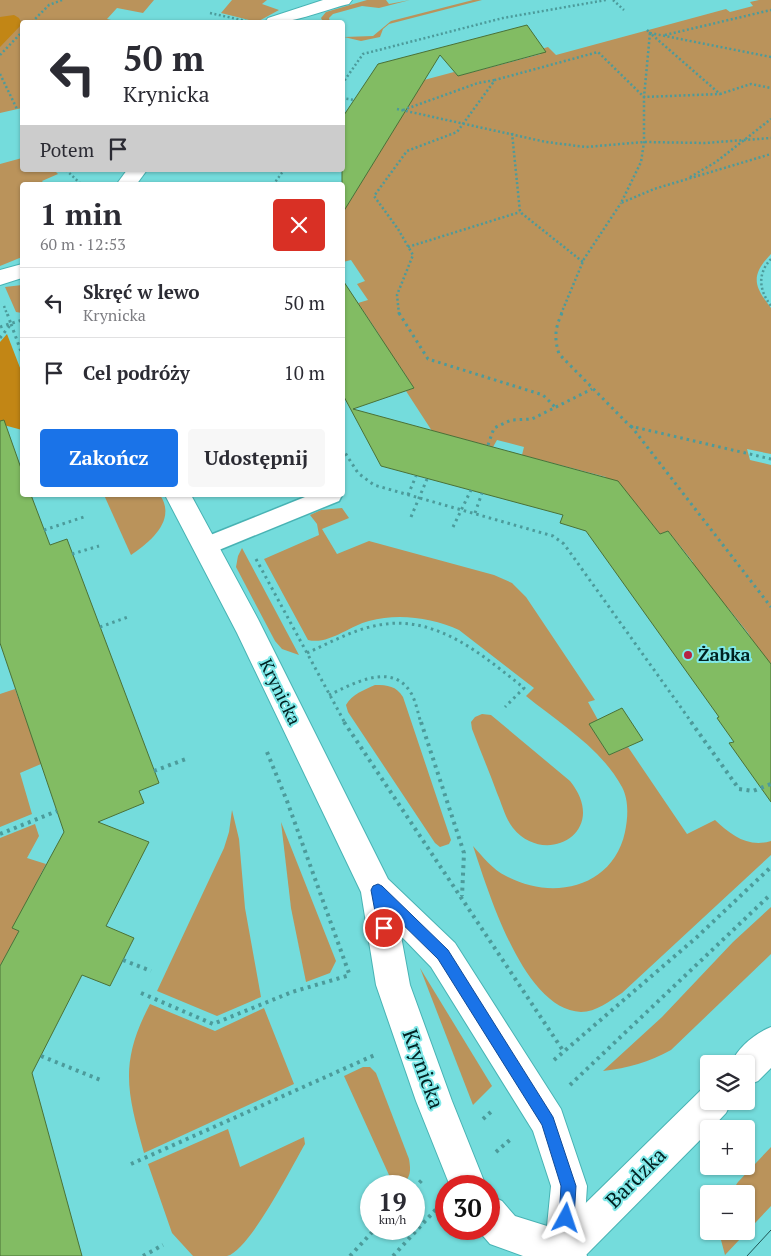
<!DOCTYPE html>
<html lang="pl">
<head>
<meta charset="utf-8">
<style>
	:root { --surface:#fff; --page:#f7f7f7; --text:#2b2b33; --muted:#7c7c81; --line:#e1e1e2; --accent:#1a73e8 }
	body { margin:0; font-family:"PT Serif",serif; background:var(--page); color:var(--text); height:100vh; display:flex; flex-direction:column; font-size:19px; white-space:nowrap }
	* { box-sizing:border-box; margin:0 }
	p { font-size:16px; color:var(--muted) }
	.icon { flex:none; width:28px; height:28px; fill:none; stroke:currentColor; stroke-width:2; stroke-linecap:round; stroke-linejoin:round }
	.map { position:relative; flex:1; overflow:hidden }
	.details { position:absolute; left:20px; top:182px; width:325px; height:315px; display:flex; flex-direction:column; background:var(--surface); border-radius:5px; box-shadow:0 1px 4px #0004 }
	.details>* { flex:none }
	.guide { position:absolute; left:20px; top:20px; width:325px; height:152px; border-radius:5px; box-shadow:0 1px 4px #0004; background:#fff; color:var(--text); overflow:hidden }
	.controls { position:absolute; left:700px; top:1055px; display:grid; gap:10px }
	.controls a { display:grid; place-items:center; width:55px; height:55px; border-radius:5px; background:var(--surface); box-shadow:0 1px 4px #0004; font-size:25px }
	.speed { position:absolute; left:360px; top:1175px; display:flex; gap:10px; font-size:25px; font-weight:700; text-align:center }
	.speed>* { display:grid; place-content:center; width:65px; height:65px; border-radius:50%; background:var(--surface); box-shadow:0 1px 4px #0004; line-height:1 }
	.speed small { font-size:12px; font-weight:400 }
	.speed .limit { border:8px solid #d22; background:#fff; color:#111 }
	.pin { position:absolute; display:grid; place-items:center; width:42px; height:42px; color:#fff; margin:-21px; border:2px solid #fff; border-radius:50%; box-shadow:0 1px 5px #0007 }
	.me { position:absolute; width:55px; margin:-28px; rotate:5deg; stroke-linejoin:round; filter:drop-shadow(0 0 4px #0008) }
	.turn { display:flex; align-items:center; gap:18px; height:105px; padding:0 20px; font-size:22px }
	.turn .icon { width:65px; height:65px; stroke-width:2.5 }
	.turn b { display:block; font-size:35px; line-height:42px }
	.then { display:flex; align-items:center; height:48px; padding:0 20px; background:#0003; gap:10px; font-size:19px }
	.round { display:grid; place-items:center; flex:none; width:52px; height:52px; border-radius:5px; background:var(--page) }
	.overview { display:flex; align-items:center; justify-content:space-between; height:85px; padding:0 20px }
	h1 { font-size:30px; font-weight:600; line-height:38px }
	.cta { display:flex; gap:10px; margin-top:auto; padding:10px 20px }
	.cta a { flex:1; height:58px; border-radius:5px; background:var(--accent); color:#fff; font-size:20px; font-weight:600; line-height:58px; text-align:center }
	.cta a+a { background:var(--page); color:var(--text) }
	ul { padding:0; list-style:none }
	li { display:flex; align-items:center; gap:15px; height:70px; padding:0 20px; border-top:1px solid var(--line) }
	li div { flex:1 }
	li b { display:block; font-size:19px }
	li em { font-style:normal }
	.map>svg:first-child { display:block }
</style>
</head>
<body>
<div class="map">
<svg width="771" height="1256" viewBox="0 0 771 1256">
	<rect width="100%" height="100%" fill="#74dcdc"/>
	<!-- green -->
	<g fill="#ba935b">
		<polygon points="0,0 154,0 143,13 117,8 107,19 119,22 22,22 22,108 0,113"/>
		<polygon points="232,0 267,0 262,4 279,10 257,22 221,13"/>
		<polygon points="367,0 386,0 389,4 410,0 379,8 362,6 333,14 329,18 330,22 323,22 321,18 326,12"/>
		<polygon points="473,0 482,0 389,24 383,29 380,37 361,41 344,37 373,36 391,21"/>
		<path d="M759 0H771V254C750 276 754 286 771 308V454L747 449 750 460 771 465V673L748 633 728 608 719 612 684 566 693 562 668 531 660 534 632 499 606 509 599 499 606 477 522 455 524 447 497 440 493 447 432 431 406 391 414 388 397 362 388 365 380 336 358 303 368 300 357 284 365 281 351 260 343 262V203L348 204 424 80 454 72 458 76 541 54 538 50 548 47 556 55 726 9 730 12 753 6 750 2Z"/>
		<polygon points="22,158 22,170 54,170 58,174 42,181 45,185 22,185 22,257 0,266 0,164"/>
		<polygon points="22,285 22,313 16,312 5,287"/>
		<path d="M104 495H160C177 520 150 542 131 555Z"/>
		<path d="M342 508 349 518 322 529 337 554 369 541 494 575 512 583 526 597 595 700 588 702 598 720 589 724 609 755 628 747 687 834 715 820C731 835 748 848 771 841V855L622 993C610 1001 596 1012 581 1012 523 1010 488 890 473 846 483 857 492 869 506 876 552 901 613 888 625 832 628 818 629 800 622 787 601 748 559 723 526 696L534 688 459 630C432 618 399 613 369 621 349 626 329 645 308 640L264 559 319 535 317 524 310 515 321 510Z"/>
		<polygon points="242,548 299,655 282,649 275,641 236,567 238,556"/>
		<path d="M375 685C388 685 396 686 403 697L451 840 449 844 440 847 435 843 348 712 346 705C352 694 364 690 375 685Z"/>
		<polygon points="15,689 32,736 48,761 20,773 32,814 0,827 0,694"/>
		<path d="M482 714 491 715 570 781C611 832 545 868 513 828 505 818 502 804 497 793 489 771 480 750 472 729L471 722 475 717Z"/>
		<polygon points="232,810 239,839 245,908 261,997 217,1016 157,991 224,848 229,832"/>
		<polygon points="281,822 336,961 330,973 306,982 291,908"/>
		<polygon points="35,824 39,836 27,858 46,864 13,928 19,931 0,966 0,838"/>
		<path d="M771 907V954L671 1050C649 1062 628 1068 603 1071L662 1017 733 942Z"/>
		<polygon points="420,968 492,1086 473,1105"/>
		<path d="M150 1004 215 1031 264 1008 294 1084 144 1153C127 1092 119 1063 150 1004Z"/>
		<path d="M363 1067H370L376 1073 409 1159C411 1171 411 1177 401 1186H394L344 1076Z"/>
		<path d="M228 1129 240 1167 304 1137 305 1144C292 1166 250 1250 227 1256 217 1256 203 1256 193 1256L172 1233 148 1164Z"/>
		<polygon points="771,1147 771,1206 725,1255 721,1240 721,1231 746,1231 746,1194 730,1194 738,1182"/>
	</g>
	<!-- forest -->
	<g fill="#c28615">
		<polygon points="14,15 19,18 22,24 0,47 0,17"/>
		<polygon points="7,334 22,373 22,430 0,424 0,342"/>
	</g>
	<!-- building -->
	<g fill="#82bc63" stroke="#4b7137">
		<polygon points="527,25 546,52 458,76 440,55 342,214 342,118 378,64"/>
		<polygon points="342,279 414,388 353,409 618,481 660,534 668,531 771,664 771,802 729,743 734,742 717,718 719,717 586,531 560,523 563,515 381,466 342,393"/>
		<polygon points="4,420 22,471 22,495 31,495 50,545 67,539 159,783 139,791 144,803 98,822 149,842 106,926 134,938 110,986 82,975 32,1073 82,1256 0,1256 0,966 19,931 12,928 64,832 0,643 0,421"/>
		<polygon points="622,708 643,740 609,755 589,724"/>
	</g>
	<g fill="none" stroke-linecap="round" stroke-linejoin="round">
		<defs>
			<polygon id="service" points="310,495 342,495 339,501 214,552 206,555 198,552 195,546 198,540"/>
			<g id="minor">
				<path d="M323 0H352L349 4C323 10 291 25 265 22L268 18Z"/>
				<polygon points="127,170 147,170 136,185 116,185"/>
				<polygon points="22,264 22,278 0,285 0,270"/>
				<polygon points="165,495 191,495 258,619 388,879 455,943 561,1109 587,1186 583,1247 587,1256 523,1256 490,1244 477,1229 489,1229 489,1195 502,1201 515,1216 547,1226 551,1186 533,1131 431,967 401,936 410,985 452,1101 486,1186 450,1186 416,1101 376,985 361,892 237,633"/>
			</g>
			<g id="secondary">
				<path d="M771 1027V1068L758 1081 746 1086V1064H731C737 1048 755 1033 771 1027Z"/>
				<polygon points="709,1085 709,1101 732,1101 726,1113 711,1129 709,1129 709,1131 585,1256 539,1256 545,1243 702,1089"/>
			</g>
		</defs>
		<!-- service casing -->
		<use href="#service" stroke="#48b3b4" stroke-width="3"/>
		<!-- minor casing -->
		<use href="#minor" stroke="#48b3b4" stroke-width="2"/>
		<!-- secondary casing -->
		<use href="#secondary" stroke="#48b3b4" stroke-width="2"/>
		<!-- path-far2 -->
		<g stroke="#4c9b9b" stroke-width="2.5" stroke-dasharray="2 2.5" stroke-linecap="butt">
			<polyline points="613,0 624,10"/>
			<polyline points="210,13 246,21"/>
			<polyline points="32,22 49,5 62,0"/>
			<polyline points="647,30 650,33 644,97 720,94"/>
			<polyline points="665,35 771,10"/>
			<polyline points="0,55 22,32"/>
			<polyline points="771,57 650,33 720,94 751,84 771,88"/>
			<polyline points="0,74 17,109"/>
			<polyline points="342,84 363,54 503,18 606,0"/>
			<polyline points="342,98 354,100"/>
			<polyline points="397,109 546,142 586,147 644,142 705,143 771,138"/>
			<polyline points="403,110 478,83 495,80"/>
			<polyline points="512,133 520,212 583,262"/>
			<polyline points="66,170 82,185"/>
			<polyline points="690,177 716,162 771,119"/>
			<polyline points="273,185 284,170"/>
			<polyline points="408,247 520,212"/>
			<path d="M771 259C757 274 759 290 771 306"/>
			<polyline points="4,306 7,314"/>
			<polyline points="399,314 397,295 413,255 398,229 374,196 407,151 457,132 495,80 598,52 644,97 644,142 641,162 621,203 654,189 771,154"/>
			<polyline points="561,314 584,259 621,203"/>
		</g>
		<!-- path-far1 -->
		<g stroke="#4c9b9b" stroke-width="3" stroke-dasharray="2.5 4" stroke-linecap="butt">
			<polyline points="399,313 428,359 543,395 555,407"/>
			<path d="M562 313C555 328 554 338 559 354L630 426 771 459"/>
			<polyline points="11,324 22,354"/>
			<polyline points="0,327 22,320"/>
			<polyline points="0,338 11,324 7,313"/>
			<polyline points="631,426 771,607"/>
			<polyline points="488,445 494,428 511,420 532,419 592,389"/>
			<polyline points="342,448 358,473 374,485 553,536 564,544 692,723"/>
			<polyline points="408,495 416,476"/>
			<polyline points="475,513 482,493"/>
			<polyline points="411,517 427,479"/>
			<polyline points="453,527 471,490"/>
			<polyline points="44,530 87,516"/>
			<polyline points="72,554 99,546"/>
			<polyline points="256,559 345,723"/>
			<polyline points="100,627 128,617"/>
			<path d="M307 653C329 643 351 631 374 626 434 612 481 654 524 688L505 707"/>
			<path d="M329 695C353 684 392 661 411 693 416 701 418 714 421 723"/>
		</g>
		<!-- path -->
		<g stroke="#4c9b9b" stroke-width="4" stroke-dasharray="3 4.5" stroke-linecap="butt">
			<polyline points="344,722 564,1052"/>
			<polyline points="421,722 464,853 462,896"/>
			<polyline points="691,722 739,789 753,791 771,784"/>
			<polyline points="267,752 287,801 350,976"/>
			<polyline points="154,771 186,759"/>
			<polyline points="0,834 57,811"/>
			<polyline points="123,960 151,971"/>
			<polyline points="141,993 213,1024 292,992 350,975"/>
			<polyline points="41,1056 103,1081"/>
			<polyline points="554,1060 697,937 771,867"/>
			<polyline points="570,1085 771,894"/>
			<polyline points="483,1119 493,1110"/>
			<polyline points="496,1152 512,1138"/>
			<polyline points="131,1164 377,1054"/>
			<polyline points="414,1188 424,1178"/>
			<polyline points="143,1256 163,1245"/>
			<polyline points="350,1256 375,1229"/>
			<polyline points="393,1256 440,1205"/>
		</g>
		<!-- service -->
		<use href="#service" fill="#fff" fill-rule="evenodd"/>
		<!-- minor -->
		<use href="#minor" fill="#fff" fill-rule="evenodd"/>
		<!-- secondary -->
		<use href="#secondary" fill="#fff" fill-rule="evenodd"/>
		<!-- tram -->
		<polyline stroke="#205555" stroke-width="1" points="747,1256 771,1230"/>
	</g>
	<!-- route -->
	<polygon fill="#1a73e8" stroke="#114b97" points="378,884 382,886 448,950 553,1117 576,1186 574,1218 572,1223 566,1226 561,1223 559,1218 561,1186 542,1125 438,959 387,909 390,928 388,933 384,935 379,933 371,890 373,886"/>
	<!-- markers -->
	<circle fill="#b62442" stroke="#81e9e9" stroke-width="2" cx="688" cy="655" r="5"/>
	<g text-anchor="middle" stroke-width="4" stroke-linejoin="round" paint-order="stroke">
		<!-- poi labels -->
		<g font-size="18" font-weight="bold" fill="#002121" stroke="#81e9e9" text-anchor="start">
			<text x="698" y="661">Żabka</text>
		</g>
		<!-- street labels -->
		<g font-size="18" fill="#002121" stroke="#81e9e9">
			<text transform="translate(280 692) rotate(64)" y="6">Krynicka</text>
		</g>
		<!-- near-street labels -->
		<g font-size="21" fill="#002121" stroke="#81e9e9">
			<text transform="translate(423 1069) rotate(70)" y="7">Krynicka</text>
			<text transform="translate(636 1178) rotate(-45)" y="7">Bardzka</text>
		</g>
	</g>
</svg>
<div class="controls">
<a><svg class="icon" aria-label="layers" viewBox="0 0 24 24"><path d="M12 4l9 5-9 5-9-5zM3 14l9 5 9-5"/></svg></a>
<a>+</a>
<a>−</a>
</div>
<div class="speed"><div>19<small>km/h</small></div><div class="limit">30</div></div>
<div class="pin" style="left:384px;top:928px;background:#d93025"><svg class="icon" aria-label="arrive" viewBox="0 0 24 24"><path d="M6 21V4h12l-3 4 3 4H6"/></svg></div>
<svg class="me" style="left:566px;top:1218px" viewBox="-20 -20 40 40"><path d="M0-17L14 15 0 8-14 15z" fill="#1a73e8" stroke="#fff" stroke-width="4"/></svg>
<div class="guide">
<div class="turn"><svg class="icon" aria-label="left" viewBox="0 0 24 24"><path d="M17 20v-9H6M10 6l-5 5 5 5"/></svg><div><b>50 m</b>Krynicka</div></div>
<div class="then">Potem<svg class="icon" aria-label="arrive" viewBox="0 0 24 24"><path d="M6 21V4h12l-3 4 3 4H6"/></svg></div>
</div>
<section class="details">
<div class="overview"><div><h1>1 min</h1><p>60 m · 12:53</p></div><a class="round" style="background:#d93025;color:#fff"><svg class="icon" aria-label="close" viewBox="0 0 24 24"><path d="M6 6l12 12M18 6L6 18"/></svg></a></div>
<ul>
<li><svg class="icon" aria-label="left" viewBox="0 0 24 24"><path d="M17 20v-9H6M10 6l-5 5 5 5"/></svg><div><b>Skręć w lewo</b><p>Krynicka</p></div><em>50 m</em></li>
<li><svg class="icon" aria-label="arrive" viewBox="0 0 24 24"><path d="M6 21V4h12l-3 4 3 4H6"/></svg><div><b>Cel podróży</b></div><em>10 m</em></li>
</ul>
<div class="cta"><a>Zakończ</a><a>Udostępnij</a></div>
</section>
</div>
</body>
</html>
